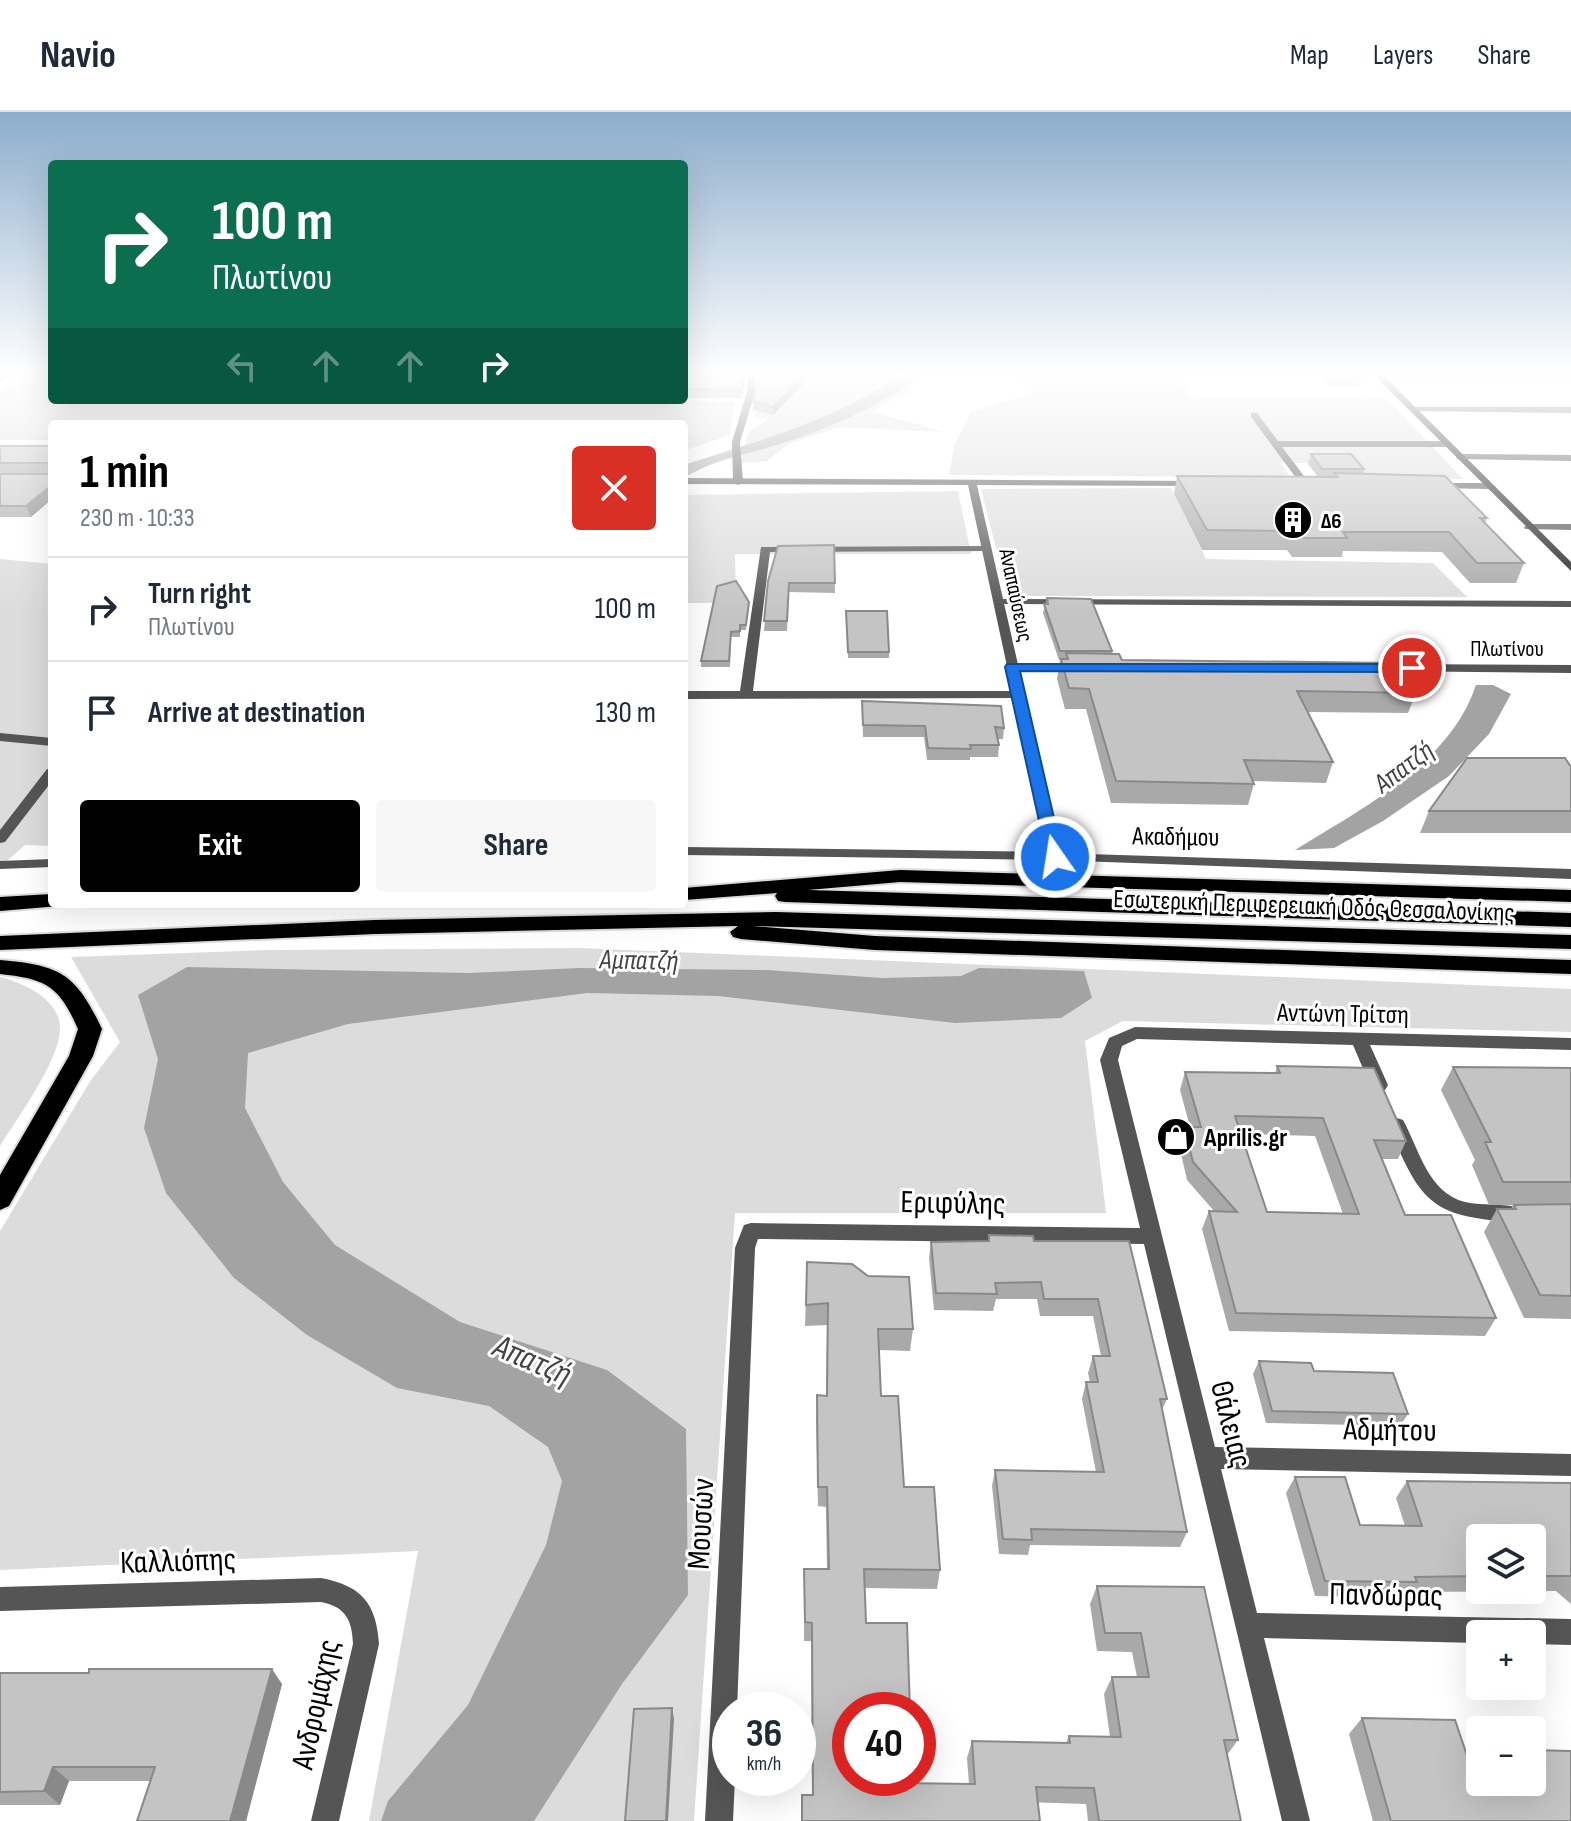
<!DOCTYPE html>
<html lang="en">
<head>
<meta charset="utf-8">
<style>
	:root { --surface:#fff; --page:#f6f6f7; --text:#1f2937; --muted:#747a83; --line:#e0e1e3; --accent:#000 }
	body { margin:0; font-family:"Sofia Sans Condensed",sans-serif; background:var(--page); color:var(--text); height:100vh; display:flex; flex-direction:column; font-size:30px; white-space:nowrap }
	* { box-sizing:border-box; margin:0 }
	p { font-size:26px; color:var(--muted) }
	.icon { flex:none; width:44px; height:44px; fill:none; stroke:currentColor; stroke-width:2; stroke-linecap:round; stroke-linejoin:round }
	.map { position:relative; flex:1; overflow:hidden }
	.drawer { position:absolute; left:48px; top:308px; width:640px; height:488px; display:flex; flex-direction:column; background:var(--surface); border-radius:8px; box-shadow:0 8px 32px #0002 }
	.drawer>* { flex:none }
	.hud { position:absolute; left:48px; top:48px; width:640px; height:244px; border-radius:8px; box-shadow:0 8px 32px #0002; background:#0b6e4f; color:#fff; overflow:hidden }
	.tools { position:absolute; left:1466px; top:1412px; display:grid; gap:16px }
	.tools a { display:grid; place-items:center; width:80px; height:80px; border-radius:8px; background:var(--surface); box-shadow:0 8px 32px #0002; font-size:40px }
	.speed { position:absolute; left:712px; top:1580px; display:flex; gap:16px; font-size:40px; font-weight:700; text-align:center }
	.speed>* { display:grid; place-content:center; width:104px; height:104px; border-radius:50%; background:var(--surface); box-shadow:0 8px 32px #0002; line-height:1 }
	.speed small { font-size:20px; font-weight:400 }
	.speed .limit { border:12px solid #d22; background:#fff; color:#111 }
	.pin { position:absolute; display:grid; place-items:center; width:68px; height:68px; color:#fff; margin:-34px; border:4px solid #fff; border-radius:50%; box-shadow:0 2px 8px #0007 }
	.me { position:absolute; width:88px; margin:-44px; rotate:347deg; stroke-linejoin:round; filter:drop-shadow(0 0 6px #0008) }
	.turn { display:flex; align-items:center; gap:28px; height:168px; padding:0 32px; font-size:36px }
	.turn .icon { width:104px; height:104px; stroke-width:2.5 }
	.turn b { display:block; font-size:56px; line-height:68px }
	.lanes { display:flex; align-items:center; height:76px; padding:0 32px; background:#0003; justify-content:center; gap:40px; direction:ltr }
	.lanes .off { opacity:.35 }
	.round { display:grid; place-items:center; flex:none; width:84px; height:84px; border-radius:8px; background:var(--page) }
	.overview { display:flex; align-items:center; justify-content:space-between; height:136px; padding:0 32px }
	h1 { font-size:48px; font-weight:700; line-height:60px; color:var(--accent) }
	.button { display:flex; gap:16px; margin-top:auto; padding:16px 32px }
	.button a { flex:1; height:92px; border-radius:8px; background:var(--accent); color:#fff; font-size:32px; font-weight:700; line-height:92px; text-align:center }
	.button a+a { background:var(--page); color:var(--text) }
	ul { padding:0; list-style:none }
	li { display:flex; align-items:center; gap:24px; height:104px; padding:0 32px; border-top:2px solid var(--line) }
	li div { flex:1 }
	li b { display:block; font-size:30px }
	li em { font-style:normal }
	header { display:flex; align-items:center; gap:48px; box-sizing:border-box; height:112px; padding:0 40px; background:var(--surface); border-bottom:2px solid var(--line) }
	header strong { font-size:38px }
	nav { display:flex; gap:44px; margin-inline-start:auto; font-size:28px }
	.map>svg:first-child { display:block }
</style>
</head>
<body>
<header>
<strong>Navio</strong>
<nav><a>Map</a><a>Layers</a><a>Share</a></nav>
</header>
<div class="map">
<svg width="1571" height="1709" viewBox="0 0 1571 1709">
	<rect width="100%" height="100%" fill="#fff"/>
	<!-- green -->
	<g fill="#dcdcdc">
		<polygon points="24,263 52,263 52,288 484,288 484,291 486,288 735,289 730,323 689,337 684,338 684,312 52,312 52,328 0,328 0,281"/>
		<polygon points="835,263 915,263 910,275 912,282 890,288 873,300 944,320 838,315 787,333 767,349 740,351 748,320 769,307 755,306 760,264 849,264"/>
		<polygon points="1011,263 1177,263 1191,285 1387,287 1463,367 1366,366 1353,351 1281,351 1290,365 949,363 954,334 971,300 1034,281 1025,268"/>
		<polygon points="1392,263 1571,263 1571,272 1399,269"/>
		<polygon points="1171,376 1206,447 1433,451 1467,485 1008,484 981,377"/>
		<polygon points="958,379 971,442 735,442 736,491 684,491 684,383"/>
		<polygon points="0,447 52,452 52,734 25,733 0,755"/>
		<polygon points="579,836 1571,877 1571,920 1123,909 1085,929 1106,1101 735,1101 694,1709 369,1709 418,1439 0,1458 0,1119 91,968 120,930 71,845 268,838"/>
		<path d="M0 865C24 871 62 888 60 919 58 950 17 1007 0 1034Z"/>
	</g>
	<!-- water -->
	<g fill="#a3a3a3">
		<path d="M901 263H922C881 294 831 315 783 331 750 342 713 347 684 366V353C759 329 835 308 901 263Z"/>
		<path d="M1476 573H1493L1511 582 1489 622 1449 664 1383 709 1334 736 1295 738C1361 697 1450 652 1476 573Z"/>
		<polygon points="187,855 468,861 580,856 767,858 882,866 961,864 979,856 1084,859 1092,886 1061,906 955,911 718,884 587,881 348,912 248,941 245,996 283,1070 335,1133 460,1210 607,1258 686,1317 688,1483 622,1572 534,1709 381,1709 388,1689 468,1593 546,1433 562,1369 548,1335 489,1294 397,1276 307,1223 234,1166 166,1081 144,1016 158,947 138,883"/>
	</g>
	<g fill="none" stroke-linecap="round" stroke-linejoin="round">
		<defs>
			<g id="trunk">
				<polygon points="900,758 1571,778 1571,790 900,770 808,778 1571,801 1571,815 785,790 778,789 775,784 777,781 684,788 684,776"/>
				<polygon points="52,782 52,792 59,794 0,799 0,785"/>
				<polygon points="776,800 1571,823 1571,837 752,814 875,824 1571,848 1571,862 875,838 741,827 733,825 730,820 738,814 375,822 0,838 0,824 375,808"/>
				<path d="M0 848C61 853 76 862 102 917L93 944 9 1094 0 1098V1063L69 944 78 917C59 874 47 867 0 862Z"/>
			</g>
		</defs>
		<!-- trunk casing -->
		<use href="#trunk" stroke="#dbdbdb" stroke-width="4"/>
		<!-- minor -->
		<g fill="#555" fill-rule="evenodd">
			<polygon points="10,263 0,270 1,263"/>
			<polygon points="748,263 756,263 755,280 740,330 743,370 738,373 733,370 732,330 747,280"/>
			<polygon points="1251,301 1257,301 1278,329 1448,329 1452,332 1448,335 1282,335 1310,372 1305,375 1302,374 1251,305"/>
			<polygon points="1460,342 1571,343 1571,349 1457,347 1456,345"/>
			<polygon points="1529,412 1571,412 1571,418 1525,417 1524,415"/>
			<polygon points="986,434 991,437 990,439 770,440 753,579 1017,579 1021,580 1021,586 684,587 684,579 740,579 761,435"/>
			<polygon points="998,487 1571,489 1571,495 994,492 994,488"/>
			<polygon points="1012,551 1078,551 1084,555 1078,559 1008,558 1006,555"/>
			<polygon points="1381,552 1571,553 1571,561 1377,559 1375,556"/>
			<polygon points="1055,741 1571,757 1571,767 1050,748 1048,745"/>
			<polygon points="1135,915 1571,926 1571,938 1370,933 1388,973 1385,978 1373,978 1370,973 1353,933 1137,927 1122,934 1118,948 1215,1335 1571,1342 1571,1364 1221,1357 1257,1501 1571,1507 1571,1533 1532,1532 1532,1522 1480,1522 1480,1531 1264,1526 1310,1709 1282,1709 1144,1132 758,1127 755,1136 737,1598 730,1598 730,1666 735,1666 733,1709 705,1709 735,1136 744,1113 751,1111 1140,1116 1100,948 1109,926"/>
			<path d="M1397 1006 1403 1008C1419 1037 1428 1081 1465 1090 1483 1094 1503 1091 1521 1096L1524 1102 1521 1108 1514 1110C1429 1105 1420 1088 1388 1013L1391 1008Z"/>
		</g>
		<!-- tertiary -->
		<g fill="#555" fill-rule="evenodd">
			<polygon points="1410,295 1571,295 1571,301 1413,299 1409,297"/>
			<polygon points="684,366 1198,369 1198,373 1195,374 977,373 1062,745 1060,748 684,743 684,735 1047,740 968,373 684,372"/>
			<polygon points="1431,371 1489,371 1494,374 1489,377 1434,376 1431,375"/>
			<polygon points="0,621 52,626 52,634 0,629"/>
			<polygon points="52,656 52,669 5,730 0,731 0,718 47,657"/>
			<polygon points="52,747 52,755 0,757 0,749"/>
			<path d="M321 1466C362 1474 376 1491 379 1532L339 1709H311L353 1532C352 1508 346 1495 321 1490L0 1499V1475Z"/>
		</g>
		<!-- secondary -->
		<polygon fill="#222" fill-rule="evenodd" points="1374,263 1383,263 1571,450 1571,459"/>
		<!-- trunk -->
		<use href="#trunk" fill="#000" fill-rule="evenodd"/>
	</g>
	<!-- wall -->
	<g fill="#a9a9a9" fill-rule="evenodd">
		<polygon points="684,263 746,263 742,286 684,286"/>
		<polygon points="758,263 809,263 809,266 773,303 753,298 753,289 758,272"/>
		<polygon points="1320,263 1362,263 1359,274 1330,274"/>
		<polygon points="0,334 52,334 52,387 31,405 0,405 0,362 50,361 0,361"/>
		<polygon points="1311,342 1364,357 1363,362 1487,406 1485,411 1524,451 1516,471 1470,471 1442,440 1343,439 1342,445 1292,445 1287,438 1202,438 1174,382 1177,364 1318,365 1308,352"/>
		<polygon points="834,433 835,481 789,480 787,519 764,519 768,469"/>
		<polygon points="1047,486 1112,539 1112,542 1122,548 1416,581 1408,601 1307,600 1333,650 1326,671 1253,669 1254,672 1248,693 1111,691 1086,597 1065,597 1057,567 1060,548 1059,548 1043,501"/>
		<polygon points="749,490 746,518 740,518 740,525 731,525 730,555 701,555 701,549"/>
		<polygon points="846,499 889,540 889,546 848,546"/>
		<polygon points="862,589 1004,616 1003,627 998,627 999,633 998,645 970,645 970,648 927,648 924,625 863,625"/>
		<polygon points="1571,655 1571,721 1420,721 1429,699"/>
		<path d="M1277 954 1406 1029 1398 1047H1382L1405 1103 1496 1206 1485 1224 1229 1219 1202 1117 1209 1099H1214L1187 1068 1179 1033 1184 1015H1190L1180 978 1185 960 1275 961ZM1241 1022 1315 1024 1343 1102 1267 1100Z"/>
		<polygon points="1453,955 1571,956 1571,1207 1524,1206 1484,1120 1497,1097 1511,1097 1513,1093 1489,1093 1472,1053 1475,1048 1441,978"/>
		<polygon points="989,1123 1034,1129 1129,1129 1167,1287 1162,1298 1187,1420 1180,1435 1030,1433 1028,1443 999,1442 992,1374 995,1358 1096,1360 1082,1287 1086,1270 1090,1270 1088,1261 1093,1244 1101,1244 1093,1204 1040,1204 1037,1187 996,1187 993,1199 934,1198 929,1146 931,1130 988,1129"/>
		<polygon points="807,1150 913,1217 910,1239 879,1238 881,1284 904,1375 940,1458 937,1477 864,1476 850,1598 897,1671 969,1672 967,1646 972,1629 1066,1631 1069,1624 1110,1625 1104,1582 1112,1565 1137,1565 1132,1540 1097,1539 1090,1492 1097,1474 1238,1628 1227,1643 1241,1709 1088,1709 1086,1692 812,1683 811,1529 804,1529 804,1457 827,1457 826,1395 818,1394 816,1304 817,1283 826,1284 827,1213 805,1214"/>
		<polygon points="1259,1249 1314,1259 1408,1302 1400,1314 1266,1311 1253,1262"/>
		<path d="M1295 1365 1360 1413 1405 1414 1396 1386 1407 1369 1571 1371V1492L1556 1479 1410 1480 1405 1486 1315 1484 1286 1381ZM1480 1426H1532V1478H1480Z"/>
		<polygon points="0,1561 282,1572 246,1709 137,1709 150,1669 69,1669 60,1693 0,1693"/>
		<polygon points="1362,1606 1471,1655 1532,1670 1571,1709 1373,1709 1349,1622"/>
	</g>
	<!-- shaded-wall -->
	<g fill="#898989">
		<polygon points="804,263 809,263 809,266 773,303 773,295"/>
		<polygon points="52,373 52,387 31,405 26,394"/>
		<polygon points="272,1557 282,1572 246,1709 230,1709"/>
		<polygon points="672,1596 674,1607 668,1709 666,1709"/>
		<polygon points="53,1655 69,1669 60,1693 44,1679"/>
	</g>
	<!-- building -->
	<g fill="#c4c4c4" stroke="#898989" stroke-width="2" fill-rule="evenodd">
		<polygon points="684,263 744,263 742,278 684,277"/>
		<polygon points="758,263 804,263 773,295 753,289 758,272"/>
		<polygon points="1329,263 1362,263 1361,267 1332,267"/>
		<polygon points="0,334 52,334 52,373 26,394 0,394 0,362 50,362 48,351 0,351"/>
		<polygon points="1311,342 1351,342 1364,357 1322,357"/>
		<polygon points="1334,361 1445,364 1487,406 1480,406 1524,451 1477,451 1449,420 1343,420 1347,426 1297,426 1293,419 1207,418 1177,364 1338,365"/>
		<polygon points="834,433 835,471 789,471 787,509 764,509 768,469 778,434"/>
		<polygon points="736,469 749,490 746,513 740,513 740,519 731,520 729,549 701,549 717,474"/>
		<polygon points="1047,486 1091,487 1112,539 1060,539 1044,492 1048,492"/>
		<polygon points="846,499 887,499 889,540 848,540"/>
		<polygon points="1066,541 1119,542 1122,548 1396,551 1416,581 1297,579 1333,650 1244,648 1254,672 1116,669 1089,577 1069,576 1061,547 1068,547"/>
		<polygon points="862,589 1001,594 1004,616 995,615 999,633 970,633 971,637 928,636 925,614 863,613"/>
		<polygon points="1467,646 1565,646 1571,655 1571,699 1429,699"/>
		<path d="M1277 954 1374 956 1406 1029 1374 1028 1405 1103H1451L1496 1206 1236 1201 1209 1099 1237 1100 1193 1050 1184 1015H1201L1185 960 1280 961ZM1235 1004 1323 1006 1359 1102 1267 1100Z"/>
		<polygon points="1453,955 1571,956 1571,1070 1503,1070 1485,1030 1491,1030"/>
		<polygon points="1571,1092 1571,1184 1540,1183 1497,1097 1516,1097 1514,1093"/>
		<polygon points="989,1123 1033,1124 1034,1129 1129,1129 1167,1287 1160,1287 1187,1420 1031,1417 1032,1428 1003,1427 995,1358 1104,1360 1086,1270 1098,1270 1093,1244 1110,1244 1098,1187 1044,1187 1041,1170 995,1171 997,1182 936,1181 931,1130 989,1129"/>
		<polygon points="807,1150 852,1152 868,1164 909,1165 913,1217 878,1217 881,1284 898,1284 904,1375 934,1375 940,1458 864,1457 866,1511 907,1511 910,1598 850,1598 850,1666 897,1666 897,1671 975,1672 972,1629 1070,1631 1069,1624 1121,1625 1112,1565 1149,1565 1141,1521 1105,1521 1097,1474 1204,1475 1238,1628 1224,1628 1241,1709 1099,1709 1094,1676 1036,1675 1040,1709 802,1709 802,1683 813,1683 812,1511 805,1510 804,1457 829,1457 827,1375 818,1375 817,1283 827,1284 828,1191 806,1193"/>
		<polygon points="1259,1249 1311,1251 1314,1259 1393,1261 1408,1302 1272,1299"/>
		<polygon points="1295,1365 1345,1365 1360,1413 1422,1414 1407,1369 1571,1371 1571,1464 1532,1464 1532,1426 1480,1426 1480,1464 1415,1465 1417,1470 1325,1469"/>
		<polygon points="89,1557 272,1557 230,1709 137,1709 155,1655 53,1655 44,1679 0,1680 0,1561 89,1561"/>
		<polygon points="672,1596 666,1709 625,1709 634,1597"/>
		<polygon points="1362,1606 1455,1608 1471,1655 1480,1655 1480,1670 1532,1670 1532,1638 1571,1639 1571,1709 1391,1709"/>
	</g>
	<!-- sky -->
	<linearGradient id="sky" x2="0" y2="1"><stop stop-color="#8cadcc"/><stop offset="0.52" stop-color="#fff"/><stop offset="1" stop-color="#fff" stop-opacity="0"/></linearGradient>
	<rect width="1571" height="502" fill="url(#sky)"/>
	<!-- route -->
	<polygon fill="#1a73e8" stroke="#114b97" stroke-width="2" points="1007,552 1412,552 1418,556 1412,560 1020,559 1063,745 1055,750 1047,745 1005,555"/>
	<!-- icons -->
	<defs>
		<symbol id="building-disc" viewBox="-11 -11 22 22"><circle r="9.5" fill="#000" stroke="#fff"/><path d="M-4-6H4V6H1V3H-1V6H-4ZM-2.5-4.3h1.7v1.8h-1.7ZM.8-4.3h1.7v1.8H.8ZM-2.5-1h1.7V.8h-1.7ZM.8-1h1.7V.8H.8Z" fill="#fff"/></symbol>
		<symbol id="shop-disc" viewBox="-11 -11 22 22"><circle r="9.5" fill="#000" stroke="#fff"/><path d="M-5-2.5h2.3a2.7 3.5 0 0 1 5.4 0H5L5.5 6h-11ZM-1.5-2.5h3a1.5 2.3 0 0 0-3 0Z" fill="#fff"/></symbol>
	</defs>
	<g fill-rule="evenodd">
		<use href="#building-disc" x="1271" y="386" width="44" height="44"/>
		<use href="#shop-disc" x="1154" y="1003" width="44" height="44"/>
	</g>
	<g text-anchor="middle" stroke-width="6" stroke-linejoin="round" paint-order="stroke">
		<!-- far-poi labels -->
		<g font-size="22" font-weight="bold" fill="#000" stroke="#fff" text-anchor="start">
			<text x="1321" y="416">Δ6</text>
		</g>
		<!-- far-street labels -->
		<g font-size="22" fill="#000" stroke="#fff">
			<text transform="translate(1017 483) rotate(78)" y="8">Αναπαύσεως</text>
			<text x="1507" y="544">Πλωτίνου</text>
		</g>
		<!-- street labels -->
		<g font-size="26" fill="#000" stroke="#fff">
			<text transform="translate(1176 724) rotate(1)" y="9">Ακαδήμου</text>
			<text transform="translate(1314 793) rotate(2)" y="9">Εσωτερική Περιφερειακή Οδός Θεσσαλονίκης</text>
			<text transform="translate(1343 901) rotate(1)" y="9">Αντώνη Τρίτση</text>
		</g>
		<!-- poi labels -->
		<g font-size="26" font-weight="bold" fill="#000" stroke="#fff" text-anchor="start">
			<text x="1204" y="1034">Aprilis.gr</text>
		</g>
		<!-- water labels -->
		<g font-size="28" font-style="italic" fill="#444" stroke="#fff">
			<text transform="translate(1403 654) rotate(-37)" y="10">Απατζή</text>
			<text transform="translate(639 847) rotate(1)" y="10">Αμπατζή</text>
		</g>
		<!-- near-street labels -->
		<g font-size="32" fill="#000" stroke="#fff">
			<text transform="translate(953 1090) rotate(1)" y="11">Εριφύλης</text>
			<text transform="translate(1232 1312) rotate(76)" y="11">Θάλειας</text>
			<text transform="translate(1390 1317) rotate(1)" y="11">Αδμήτου</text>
			<text transform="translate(700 1412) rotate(-87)" y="11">Μουσών</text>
			<text transform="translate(178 1448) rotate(-2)" y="11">Καλλιόπης</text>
			<text transform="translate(1386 1482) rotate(1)" y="11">Πανδώρας</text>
			<text transform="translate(315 1592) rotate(-78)" y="11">Ανδρομάχης</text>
		</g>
		<!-- near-water labels -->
		<g font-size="34" font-style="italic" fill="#444" stroke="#fff">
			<text transform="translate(533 1247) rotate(23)" y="12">Απατζή</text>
		</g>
	</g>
</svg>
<div class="tools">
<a><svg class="icon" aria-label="layers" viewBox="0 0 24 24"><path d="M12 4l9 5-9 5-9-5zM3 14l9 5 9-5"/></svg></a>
<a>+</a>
<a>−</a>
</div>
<div class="speed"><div>36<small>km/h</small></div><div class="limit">40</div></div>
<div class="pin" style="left:1412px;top:556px;background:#d93025"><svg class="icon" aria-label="arrive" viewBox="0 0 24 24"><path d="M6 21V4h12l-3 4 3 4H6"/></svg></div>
<svg class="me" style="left:1055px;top:745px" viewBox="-20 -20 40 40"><circle r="17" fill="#1a73e8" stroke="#fff" stroke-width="3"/><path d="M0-11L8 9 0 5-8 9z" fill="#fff"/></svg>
<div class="hud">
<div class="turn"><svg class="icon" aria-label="right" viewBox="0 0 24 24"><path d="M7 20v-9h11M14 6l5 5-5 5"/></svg><div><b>100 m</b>Πλωτίνου</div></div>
<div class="lanes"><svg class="icon off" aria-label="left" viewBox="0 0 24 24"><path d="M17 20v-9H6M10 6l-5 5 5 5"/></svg><svg class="icon off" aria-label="ahead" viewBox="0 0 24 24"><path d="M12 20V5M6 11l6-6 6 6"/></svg><svg class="icon off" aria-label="ahead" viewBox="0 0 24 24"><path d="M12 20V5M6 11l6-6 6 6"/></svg><svg class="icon" aria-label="right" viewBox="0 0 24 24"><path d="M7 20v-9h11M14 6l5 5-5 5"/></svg></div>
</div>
<section class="drawer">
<div class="overview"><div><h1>1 min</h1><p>230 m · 10:33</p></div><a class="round" style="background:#d93025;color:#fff"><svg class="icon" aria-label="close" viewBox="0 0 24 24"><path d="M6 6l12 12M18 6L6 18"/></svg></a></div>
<ul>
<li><svg class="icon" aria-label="right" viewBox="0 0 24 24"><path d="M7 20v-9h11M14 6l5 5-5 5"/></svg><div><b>Turn right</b><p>Πλωτίνου</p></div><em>100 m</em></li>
<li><svg class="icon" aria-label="arrive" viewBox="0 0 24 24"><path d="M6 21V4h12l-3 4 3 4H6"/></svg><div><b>Arrive at destination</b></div><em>130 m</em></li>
</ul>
<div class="button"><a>Exit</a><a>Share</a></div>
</section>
</div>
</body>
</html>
